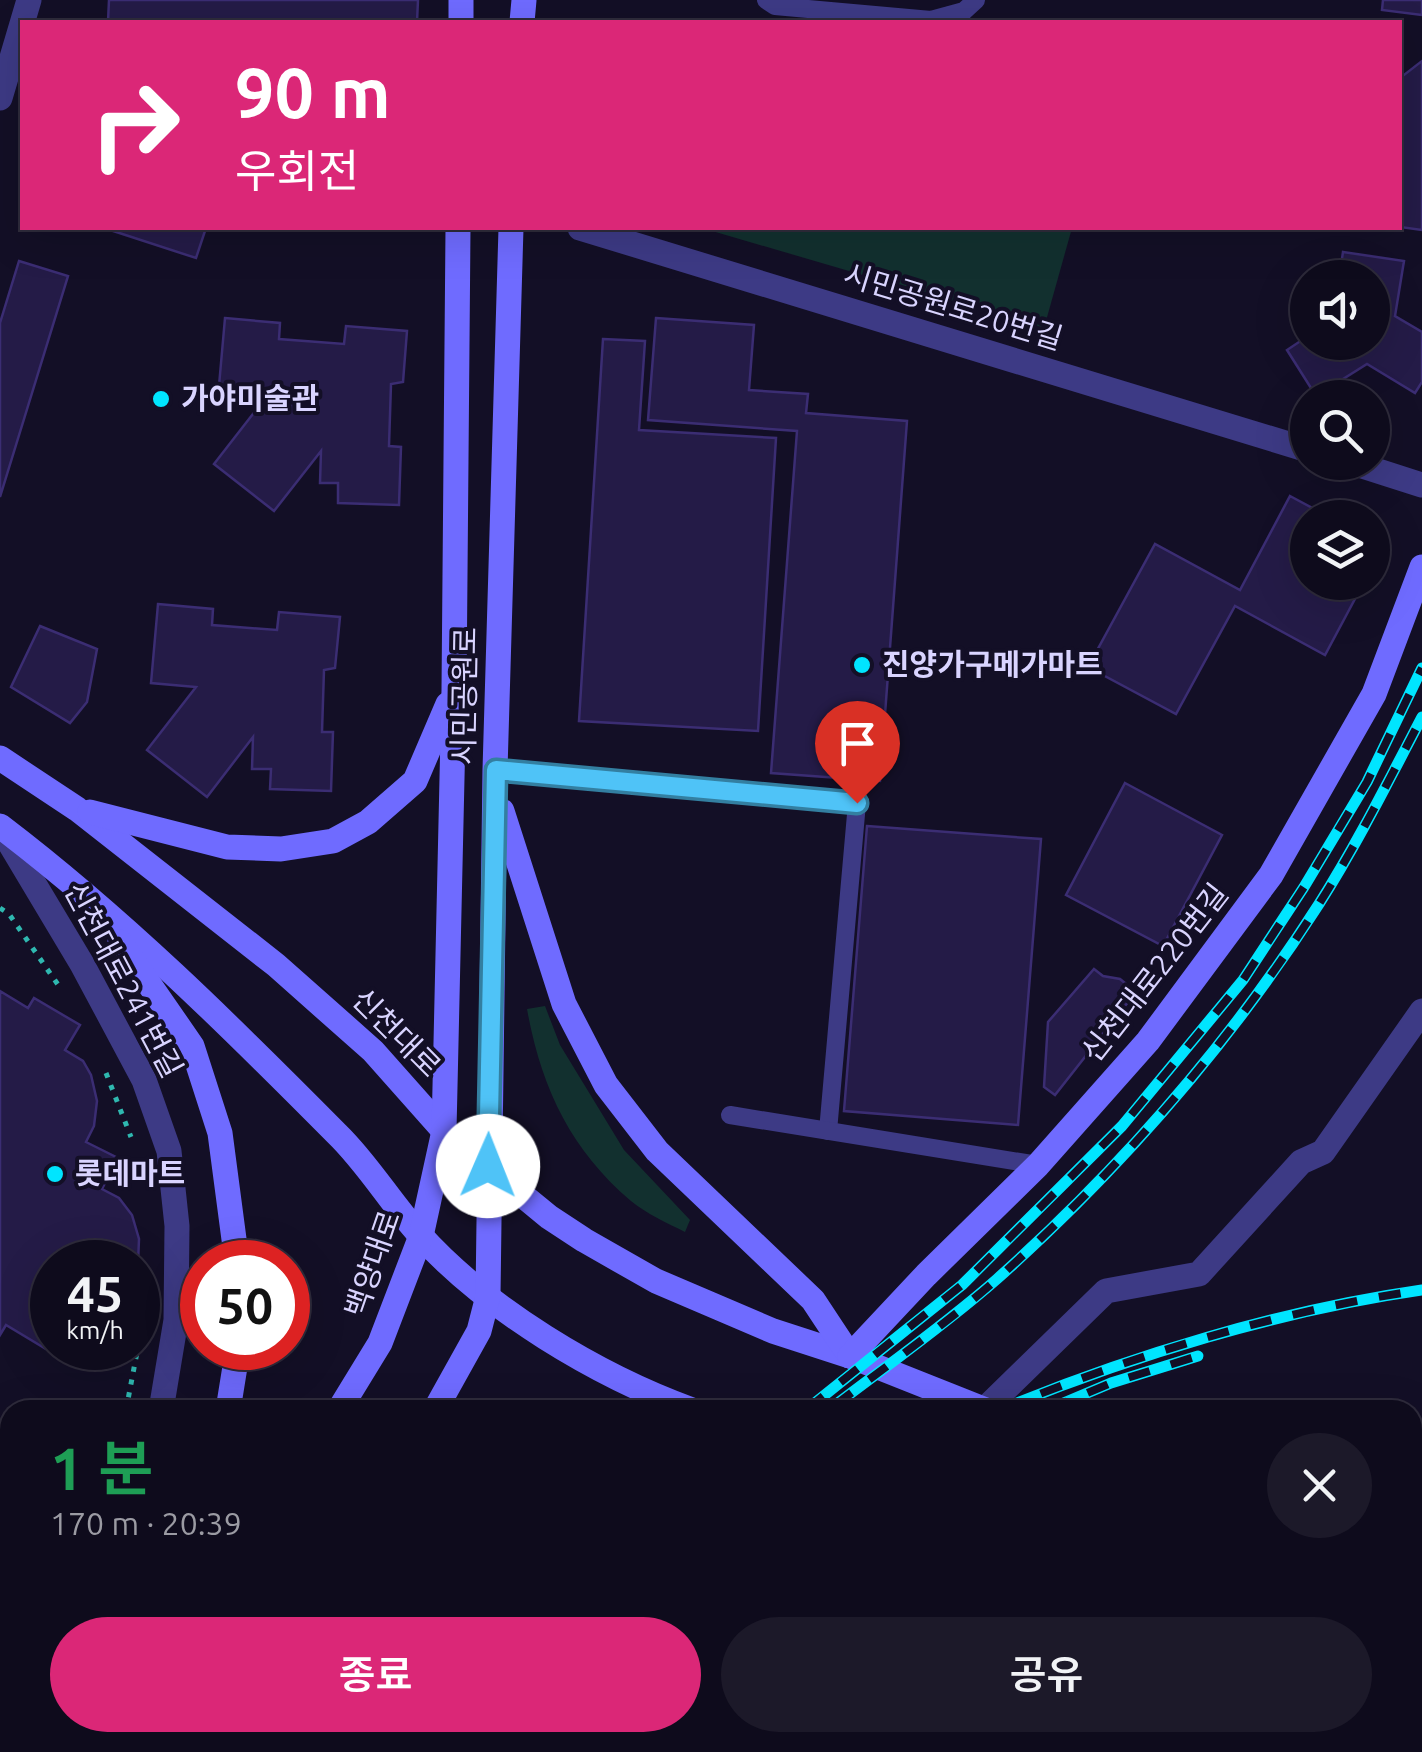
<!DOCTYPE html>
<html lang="ko">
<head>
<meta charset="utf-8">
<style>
	:root { --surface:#0e0b1c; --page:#1c1929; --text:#f1f3f6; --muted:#9b9ba3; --line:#2e2b3b; --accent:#db2777 }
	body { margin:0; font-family:Ubuntu,"Noto Sans KR",sans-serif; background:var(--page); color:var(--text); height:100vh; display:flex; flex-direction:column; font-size:38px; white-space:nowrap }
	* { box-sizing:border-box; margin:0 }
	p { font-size:32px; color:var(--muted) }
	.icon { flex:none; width:55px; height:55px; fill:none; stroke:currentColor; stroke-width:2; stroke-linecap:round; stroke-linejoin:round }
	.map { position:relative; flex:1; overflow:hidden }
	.panel { position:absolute; left:0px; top:1400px; width:1422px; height:352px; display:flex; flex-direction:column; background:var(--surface); border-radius:30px 30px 0 0; box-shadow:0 10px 40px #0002,0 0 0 2px var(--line) }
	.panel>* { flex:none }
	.banner { position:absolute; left:20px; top:20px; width:1382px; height:210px; border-radius:0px; box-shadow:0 10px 40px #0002,0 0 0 2px var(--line); background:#db2777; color:#fff; overflow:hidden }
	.controls { position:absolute; left:1290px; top:260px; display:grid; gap:20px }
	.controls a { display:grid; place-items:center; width:100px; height:100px; border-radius:50%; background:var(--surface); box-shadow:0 10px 40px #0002,0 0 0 2px var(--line); font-size:50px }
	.speed { position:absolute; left:30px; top:1240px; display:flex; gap:20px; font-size:50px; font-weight:700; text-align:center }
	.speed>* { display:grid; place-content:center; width:130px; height:130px; border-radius:50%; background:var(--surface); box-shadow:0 10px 40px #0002,0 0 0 2px var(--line); line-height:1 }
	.speed small { font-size:25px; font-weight:400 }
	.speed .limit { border:15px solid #d22; background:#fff; color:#111 }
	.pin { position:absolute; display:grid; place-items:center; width:85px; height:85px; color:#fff; margin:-102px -42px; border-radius:50% 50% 50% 0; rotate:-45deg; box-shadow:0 0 10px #0007 }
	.pin .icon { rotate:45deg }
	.me { position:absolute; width:110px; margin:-55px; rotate:1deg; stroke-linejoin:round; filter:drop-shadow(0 0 8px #0008) }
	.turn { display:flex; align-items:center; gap:35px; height:210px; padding:0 50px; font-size:45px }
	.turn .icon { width:130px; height:130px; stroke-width:2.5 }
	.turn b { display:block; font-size:70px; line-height:85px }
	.round { display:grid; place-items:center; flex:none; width:105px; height:105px; border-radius:52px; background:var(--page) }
	.head { display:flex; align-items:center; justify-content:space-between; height:170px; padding:0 50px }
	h1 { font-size:60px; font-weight:600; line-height:75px; color:#1e9e55 }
	.cta { display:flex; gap:20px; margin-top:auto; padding:20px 50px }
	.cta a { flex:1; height:115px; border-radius:60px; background:var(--accent); color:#fff; font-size:40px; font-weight:600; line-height:115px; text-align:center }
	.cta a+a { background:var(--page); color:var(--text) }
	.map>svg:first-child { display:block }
</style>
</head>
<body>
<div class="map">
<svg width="1422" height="1752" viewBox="0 0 1422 1752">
	<rect width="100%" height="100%" fill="#130f26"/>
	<!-- green -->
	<g fill="#12302f">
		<polygon points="702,228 1072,228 1044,328"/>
		<path d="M545 1006 560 1045 624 1150 690 1220 685 1232C667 1223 647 1214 631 1201 570 1149 541 1087 527 1009Z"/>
	</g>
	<!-- building -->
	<g fill="#241b47" stroke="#3b2d73" stroke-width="2.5">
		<polygon points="109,0 418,0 417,22 108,22"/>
		<polygon points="1383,0 1422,0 1422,15 1382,10"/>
		<polygon points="1422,61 1422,230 1400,227 1400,78"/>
		<polygon points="104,228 206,228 196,258"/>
		<polygon points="1343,252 1404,261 1395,316 1422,332 1422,382 1415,393 1367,364 1316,396 1287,350 1308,336 1308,342 1372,342 1372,278 1339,278"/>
		<polygon points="19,261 68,276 0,497 0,323"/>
		<polygon points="225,318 280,323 279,339 344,344 346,326 407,331 403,382 391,384 389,446 401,447 399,505 338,503 338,483 320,483 321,451 274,511 214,464 263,401 218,397"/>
		<polygon points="656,318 754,325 749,390 808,394 806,413 907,421 880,781 771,773 797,431 648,420"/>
		<polygon points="603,339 645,341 639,430 776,438 758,731 579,721"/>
		<polygon points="1290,496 1331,518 1308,518 1308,582 1364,582 1325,655 1235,606 1176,714 1088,667 1155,544 1240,590"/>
		<polygon points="1372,540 1383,546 1372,566"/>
		<polygon points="158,604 213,609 212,625 277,630 279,612 340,617 335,668 324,670 322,732 333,732 331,791 270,789 271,769 252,769 253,737 207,797 147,750 196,687 151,683"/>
		<polygon points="40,626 97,649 87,702 70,723 11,687"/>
		<polygon points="1125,783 1222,835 1163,946 1066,895"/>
		<polygon points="867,826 1041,839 1018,1125 844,1111"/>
		<polygon points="1094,969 1103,976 1120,979 1136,992 1055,1095 1044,1087 1048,1022"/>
		<polygon points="0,991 28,1008 34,998 80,1025 65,1050 83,1061 91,1075 97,1101 94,1126 86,1142 118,1158 102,1189 119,1198 132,1215 139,1239 138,1264 52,1262 52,1348 88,1348 76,1367 6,1325 0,1335"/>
	</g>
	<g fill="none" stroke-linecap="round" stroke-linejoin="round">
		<!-- path -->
		<g stroke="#2fb8b0" stroke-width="5" stroke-dasharray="5 8" stroke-linecap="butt">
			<polyline points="0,908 9,914 61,989"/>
			<polyline points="106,1073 131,1137"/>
			<polyline points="126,1410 146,1305"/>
			<polyline points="0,1435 10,1442"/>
		</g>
		<!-- lane -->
		<g stroke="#3d3a85" stroke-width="18">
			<polyline points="766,0 775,6 931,20 964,11 976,0"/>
			<polyline points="495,770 857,803 828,1131"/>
			<polyline points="730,1115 1038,1165"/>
			<polyline points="973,1742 976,1752"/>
			<polyline points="798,1752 812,1742"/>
		</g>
		<!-- street -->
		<g stroke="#3d3a85" stroke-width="25">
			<polyline points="0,98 29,0"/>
			<polyline points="580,228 1308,450"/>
			<polyline points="1350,462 1422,485"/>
			<polyline points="0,827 82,964 144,1080 169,1151 177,1226 176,1320 161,1410"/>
			<polyline points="985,1409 1106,1291 1199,1274 1301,1162 1323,1152 1422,1011"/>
			<polyline points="0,1488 10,1498"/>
			<polyline points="0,1737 10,1712"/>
		</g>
		<!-- secondary -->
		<g stroke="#6f6bff" stroke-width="25">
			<polyline points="461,22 461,0"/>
			<polyline points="522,22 524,0"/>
			<polyline points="0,758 77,809 276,965 373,1051 444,1131 549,1217 584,1240 656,1281 773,1331 850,1356 986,1410"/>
			<polyline points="502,811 564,1004 606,1085 657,1151 813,1300 850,1356"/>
			<polyline points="90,812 227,847 281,849 333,841 368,822 415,781 448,704"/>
			<path d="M0 826C121 918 230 1026 337 1134 368 1164 390 1202 419 1234 486 1309 598 1376 692 1410"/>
			<polyline points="120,942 192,1046 220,1133 237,1262"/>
			<polyline points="850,1356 926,1275 1038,1165 1148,1041 1271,875 1374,694 1422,567"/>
			<polyline points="228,1410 238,1348"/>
			<polyline points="339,1410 380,1343 421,1236 444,1131 454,690 458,228"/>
			<polyline points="435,1410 479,1331 488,1296 495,770 511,228"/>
			<polyline points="1412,1552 1422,1555"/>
			<polyline points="1412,1663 1422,1666"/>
			<polyline points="37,1752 43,1742"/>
			<polyline points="63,1752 73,1742"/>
		</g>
		<!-- highway -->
		<g stroke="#ff4fa3" stroke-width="30">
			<polyline points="1412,1602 1422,1605"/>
			<polyline points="1412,1645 1422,1648"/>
			<polyline points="154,1752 168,1742"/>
			<polyline points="196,1752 203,1742"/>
			<polyline points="223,1752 238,1742"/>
		</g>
		<defs>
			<g id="rail">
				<path d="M834 1406C889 1364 946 1324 997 1279 1120 1169 1230 1043 1319 904 1357 844 1389 780 1422 717"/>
				<polyline points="806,1410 962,1285 1122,1126 1243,980 1304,887 1367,782 1422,668"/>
				<path d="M1000 1410C1130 1356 1282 1310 1422 1290"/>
				<polyline points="1047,1410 1111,1383 1198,1356"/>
				<polyline points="370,1752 382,1742"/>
				<polyline points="417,1752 428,1742"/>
				<polyline points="468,1752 480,1742"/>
			</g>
		</defs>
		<!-- rail casing -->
		<use href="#rail" stroke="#00e5ff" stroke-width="11"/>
		<!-- rail -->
		<use href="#rail" stroke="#130f26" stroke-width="8" stroke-dasharray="22" stroke-linecap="butt"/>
	</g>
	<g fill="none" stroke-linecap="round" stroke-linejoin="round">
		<defs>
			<polyline id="route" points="488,1166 496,770 857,803"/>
		</defs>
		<!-- route casing -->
		<use href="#route" stroke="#337fa1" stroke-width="25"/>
		<!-- route -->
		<use href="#route" stroke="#4fc3f7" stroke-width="18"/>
	</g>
	<!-- markers -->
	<g fill="#00e5ff" stroke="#130f26" stroke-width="4">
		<circle cx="161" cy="399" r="10"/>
		<circle cx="862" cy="665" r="10"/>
		<circle cx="55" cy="1174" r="10"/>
	</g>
	<g text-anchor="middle" stroke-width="8" stroke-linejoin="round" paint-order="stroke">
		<!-- street labels -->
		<g font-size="30" fill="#d9d4ff" stroke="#130f26">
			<text transform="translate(953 307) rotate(17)" y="10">시민공원로20번길</text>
			<text transform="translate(465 696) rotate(-89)" y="10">시민공원로</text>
			<text transform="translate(1155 973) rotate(-52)" y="10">신천대로220번길</text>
			<text transform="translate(123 980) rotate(62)" y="10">신천대로241번길</text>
			<text transform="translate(396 1033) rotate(45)" y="10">신천대로</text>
			<text transform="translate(373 1264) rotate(-71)" y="10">백양대로</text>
		</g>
		<!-- poi labels -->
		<g font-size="30" font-weight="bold" fill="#d9d4ff" stroke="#130f26" text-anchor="start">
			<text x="181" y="409">가야미술관</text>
			<text x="882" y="675">진양가구메가마트</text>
			<text x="75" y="1184">롯데마트</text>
		</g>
	</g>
</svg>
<div class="controls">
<a><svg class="icon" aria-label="sound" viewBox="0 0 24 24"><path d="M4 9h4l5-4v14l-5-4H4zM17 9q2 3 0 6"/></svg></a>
<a><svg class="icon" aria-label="search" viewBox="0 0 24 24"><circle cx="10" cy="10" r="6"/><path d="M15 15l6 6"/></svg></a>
<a><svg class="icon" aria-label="layers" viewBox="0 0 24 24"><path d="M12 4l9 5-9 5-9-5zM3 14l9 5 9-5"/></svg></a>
</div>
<div class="speed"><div>45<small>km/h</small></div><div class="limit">50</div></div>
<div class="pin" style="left:857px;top:803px;background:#d93025"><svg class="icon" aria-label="arrive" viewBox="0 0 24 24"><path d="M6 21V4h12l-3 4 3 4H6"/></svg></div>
<svg class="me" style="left:488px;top:1166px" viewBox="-20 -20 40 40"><circle r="19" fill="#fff"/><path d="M0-13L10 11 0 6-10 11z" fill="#4fc3f7"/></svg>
<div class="banner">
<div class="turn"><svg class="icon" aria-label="right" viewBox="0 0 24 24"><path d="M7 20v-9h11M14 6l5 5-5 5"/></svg><div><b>90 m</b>우회전</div></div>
</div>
<section class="panel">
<div class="head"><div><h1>1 분</h1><p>170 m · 20:39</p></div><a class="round"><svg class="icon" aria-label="close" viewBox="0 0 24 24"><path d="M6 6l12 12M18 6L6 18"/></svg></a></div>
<div class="cta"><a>종료</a><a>공유</a></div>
</section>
</div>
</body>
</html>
